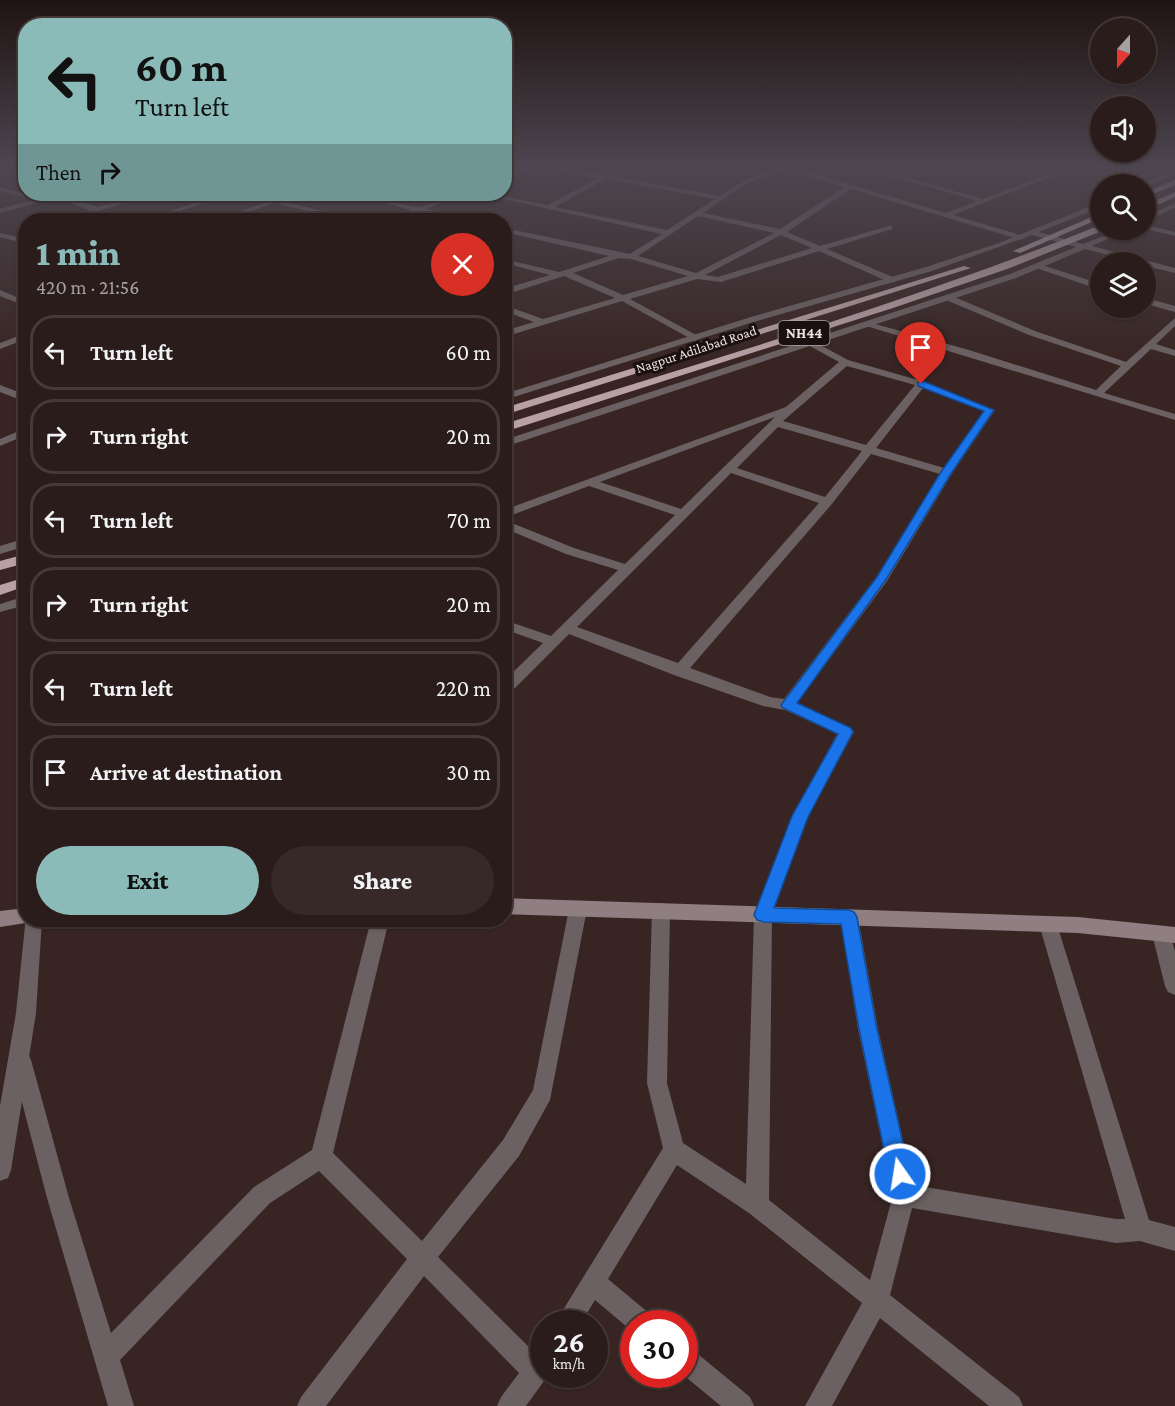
<!DOCTYPE html>
<html lang="en">
<head>
<meta charset="utf-8">
<style>
	:root { --surface:#2a1c1a; --page:#362927; --text:#f1f3f6; --muted:#a5a1a2; --line:#463a39; --accent:#8bbbb9 }
	body { margin:0; font-family:"Crimson Pro",serif; background:var(--page); color:var(--text); height:100vh; display:flex; flex-direction:column; font-size:22px; white-space:nowrap }
	* { box-sizing:border-box; margin:0 }
	p { font-size:20px; color:var(--muted) }
	.icon { flex:none; width:33px; height:33px; fill:none; stroke:currentColor; stroke-width:2; stroke-linecap:round; stroke-linejoin:round }
	.map { position:relative; flex:1; overflow:hidden }
	.details { position:absolute; left:18px; top:213px; width:494px; height:714px; display:flex; flex-direction:column; background:var(--surface); border-radius:24px; box-shadow:0 2px 4px #0004,0 0 0 2px var(--line) }
	.details>* { flex:none }
	.hud { position:absolute; left:18px; top:18px; width:494px; height:183px; border-radius:24px; box-shadow:0 2px 4px #0004,0 0 0 2px var(--line); background:#8bbbb9; color:#111; overflow:hidden }
	.needle { width:39px; rotate:201deg }
	.fabs { position:absolute; left:1090px; top:18px; display:grid; gap:12px }
	.fabs a { display:grid; place-items:center; width:66px; height:66px; border-radius:50%; background:var(--surface); box-shadow:0 2px 4px #0004,0 0 0 2px var(--line); font-size:30px }
	.speed { position:absolute; left:530px; top:1310px; display:flex; gap:12px; font-size:30px; font-weight:700; text-align:center }
	.speed>* { display:grid; place-content:center; width:78px; height:78px; border-radius:50%; background:var(--surface); box-shadow:0 2px 4px #0004,0 0 0 2px var(--line); line-height:1 }
	.speed small { font-size:15px; font-weight:400 }
	.speed .limit { border:9px solid #d22; background:#fff; color:#111 }
	.pin { position:absolute; display:grid; place-items:center; width:51px; height:51px; color:#fff; margin:-62px -26px; border-radius:50% 50% 50% 0; rotate:-45deg; box-shadow:0 0 6px #0007 }
	.pin .icon { rotate:45deg }
	.me { position:absolute; width:66px; margin:-33px; rotate:347deg; stroke-linejoin:round; filter:drop-shadow(0 0 4px #0008) }
	.turn { display:flex; align-items:center; gap:21px; height:126px; padding:0 18px; font-size:27px }
	.turn .icon { width:78px; height:78px; stroke-width:2.5 }
	.turn b { display:block; font-size:42px; line-height:51px }
	.then { display:flex; align-items:center; height:57px; padding:0 18px; background:#0003; gap:12px; font-size:22px }
	.round { display:grid; place-items:center; flex:none; width:63px; height:63px; border-radius:32px; background:var(--page) }
	.headline { display:flex; align-items:center; justify-content:space-between; height:102px; padding:0 18px }
	h1 { font-size:36px; font-weight:800; line-height:45px; color:var(--accent) }
	.cta { display:flex; gap:12px; margin-top:auto; padding:12px 18px }
	.cta a { flex:1; height:69px; border-radius:36px; background:var(--accent); color:#111; font-size:24px; font-weight:800; line-height:69px; text-align:center }
	.cta a+a { background:var(--page); color:var(--text) }
	ul { padding:0; list-style:none }
	li { display:flex; align-items:center; gap:18px; height:75px; margin:0 12px 9px; padding:0 6px; border:3px solid var(--line); border-radius:24px }
	li div { flex:1 }
	li b { display:block; font-size:22px }
	li em { font-style:normal }
	.map>svg:first-child { display:block }
</style>
</head>
<body>
<div class="map">
<svg width="1175" height="1406" viewBox="0 0 1175 1406">
	<rect width="100%" height="100%" fill="#382523"/>
	<g fill="none" stroke-linecap="round" stroke-linejoin="round">
		<!-- minor -->
		<g fill="#6b6162" fill-rule="evenodd">
			<path d="M529 165H545L604 175 620 165H627L611 176 720 196 743 181 781 167 777 165H785L946 213 977 201 854 165H862L983 199 1073 165H1081L953 215 1024 236 1025 238 1021 240 851 189 787 232 820 246 892 225V229L827 249 895 278V282H889L819 251 721 282 697 279 630 299 698 336 700 338 695 341 622 301 504 337V331L534 322 504 311V305L543 319 615 298 564 276 504 295V289L550 275 504 263V259L559 272 609 256 504 232V228L630 254 662 234 481 194H492L548 205 598 178 536 167 504 178V174ZM788 170 844 187 780 229 703 213 747 183ZM606 179 715 199 667 230 555 207ZM698 216 774 233 696 273 638 256ZM781 235 812 248 718 277 705 275ZM619 258 631 259 688 276 623 295 573 273Z"/>
			<polygon points="0,187 41,198 66,194 63,196 98,207 142,194 151,194 71,220 62,220 90,210 55,198 0,213 0,209 33,200 0,191"/>
			<polygon points="221,194 229,194 154,220 144,220"/>
			<polygon points="289,194 297,194 281,201 334,214 330,216 274,203 226,220 216,220"/>
			<path d="M351 194C373 192 394 205 416 207 431 207 446 194 462 194L426 209 468 220C451 222 436 211 420 212 409 212 399 220 388 220L411 210Z"/>
			<polygon points="1146,225 1175,232 1175,236 1146,229"/>
			<polygon points="0,233 26,239 26,244 0,237"/>
			<polygon points="1039,264 1101,284 1101,290 1036,268 1036,264"/>
			<polygon points="0,290 26,301 26,306 0,296"/>
			<polygon points="946,296 952,296 1035,331 1126,362 1175,318 1175,326 1156,344 1175,350 1175,356 1151,349 1104,393 1175,414 1175,420 863,325 868,322 969,350 1096,390 1121,366 1029,335 946,300"/>
			<polygon points="1146,298 1175,306 1175,312 1146,304"/>
			<polygon points="26,333 26,339 0,349 0,343"/>
			<path d="M811 340 848 360 925 382 995 410 953 472 887 581 797 703 851 728 854 732 808 817 772 915 769 1200 870 1280 893 1195 858 1029 840 917 843 911 849 909 855 911 858 917 878 1029 913 1185 1116 1219H1125L1039 924 1041 918 1048 916 1055 918 1149 1220 1175 1227V1251L1140 1241 1116 1243 912 1208 890 1295 1019 1397 1023 1406H989L880 1318 832 1406H805L862 1303 749 1213 677 1165 608 1279 650 1314 653 1323H633V1332L595 1300 581 1323H555L663 1148 647 1083 652 911 655 905 661 903 667 905 670 911 667 1083 683 1143 746 1184 754 915 792 817 837 734 785 710 763 706 674 675 569 634 509 694 504 695V681L543 643 504 629V620L551 636 618 570 566 554 504 528V520L574 548 625 564 675 515 589 486 504 518V510L786 407 839 362 808 345V341ZM847 366 915 385 866 445 783 421ZM923 388 984 411 944 468 876 448ZM775 417 681 509 600 482ZM778 427 862 451 825 497 737 468ZM871 454 940 474 877 576 784 699 770 697 690 668 831 505ZM731 473 819 503 678 663 577 627Z"/>
			<polygon points="0,385 26,395 26,402 0,392"/>
			<polygon points="26,428 26,435 0,446 0,439"/>
			<polygon points="578,901 584,903 587,909 550,1100 519,1156 438,1257 534,1352 543,1348 543,1374 549,1374 526,1406 497,1406 501,1397 519,1373 424,1276 326,1406 297,1406 301,1397 407,1259 319,1171 270,1203 120,1360 134,1406 108,1406 47,1198 11,1060 14,1053 21,1050 28,1053 31,1060 69,1198 111,1333 254,1187 312,1150 371,920 389,920 333,1153 422,1241 503,1140 533,1090 569,909 572,903"/>
			<polygon points="1161,926 1168,928 1175,951 1175,995 1168,992 1165,986 1152,934 1154,928"/>
			<polygon points="684,1346 693,1350 750,1397 754,1406 721,1406 682,1374"/>
		</g>
		<!-- tertiary -->
		<g fill="#6b6162" fill-rule="evenodd">
			<polygon points="1175,170 1175,174 1148,185 1143,184"/>
			<polygon points="1101,202 1101,207 1039,232 1083,244 1119,230 1127,230 1092,246 1175,268 1175,273 1146,266 1146,262 1135,262 1085,249 1016,278 504,447 504,440 1010,274 1076,247 1032,235 932,271 757,321 504,400 504,394 751,317 926,267 999,243"/>
			<polygon points="1175,203 1175,208 1146,221 1146,216"/>
			<polygon points="26,538 26,546 0,554 0,546"/>
			<polygon points="26,596 26,605 0,612 0,604"/>
			<polygon points="26,916 26,920 42,920 36,1013 11,1170 8,1178 0,1181 0,1106 16,1013"/>
		</g>
		<!-- secondary -->
		<g fill="#8f7f82" fill-rule="evenodd">
			<polygon points="504,898 1078,917 1175,927 1175,943 1078,933 504,914"/>
			<polygon points="26,908 26,920 34,920 32,922 0,927 0,911"/>
		</g>
		<!-- trunk -->
		<g fill="#b8a0a5" fill-rule="evenodd">
			<polygon points="1175,180 1175,185 1146,197 1146,192"/>
			<polygon points="1175,192 1175,197 1146,210 1146,205"/>
			<polygon points="1101,213 1101,218 1020,253 1013,251"/>
			<path d="M1098 226H1101V230H1104L1010 268 893 308 504 432V424C703 362 904 304 1098 226Z"/>
			<polygon points="964,266 971,268 504,415 504,408"/>
			<polygon points="26,554 26,563 0,570 0,561"/>
			<polygon points="26,577 26,586 0,595 0,585"/>
		</g>
	</g>
	<!-- sky -->
	<linearGradient id="sky" x2="0" y2="1"><stop stop-color="#1f1413"/><stop offset="0.46" stop-color="#4d4650"/><stop offset="1" stop-color="#4d4650" stop-opacity="0"/></linearGradient>
	<rect width="1175" height="361" fill="url(#sky)"/>
	<!-- route -->
	<polygon fill="#1a73e8" stroke="#114b97" stroke-width="1.5" points="918,382 925,382 994,410 952,472 887,578 797,703 851,728 853,732 808,817 774,908 849,910 854,912 857,917 877,1029 910,1174 907,1181 900,1184 892,1181 889,1174 859,1029 841,924 763,922 757,920 754,915 792,816 838,734 783,708 781,705 877,577 941,472 984,411 918,386"/>
	<g text-anchor="middle" stroke-width="6" stroke-linejoin="round" paint-order="stroke">
		<!-- far-street labels -->
		<g font-size="14" fill="#f0e3e1" stroke="#19100f">
			<text transform="translate(696 349) rotate(-18)" y="5">Nagpur Adilabad Road</text>
		</g>
		<!-- shield labels -->
		<rect fill="#19100f" stroke="#b0a4a2" stroke-width="1.5" x="778.5" y="321" width="51" height="24" rx="4.5"/>
		<g font-size="15" font-weight="bold" fill="#f0e3e1">
			<text x="804" y="338">NH44</text>
		</g>
	</g>
</svg>
<div class="fabs">
<a><svg class="needle" viewBox="-14 -14 28 28"><path d="M0-13l5 13h-10z" fill="#e53935"/><path d="M0 13l5-13h-10z" fill="#a5a1a2"/></svg></a>
<a><svg class="icon" aria-label="sound" viewBox="0 0 24 24"><path d="M4 9h4l5-4v14l-5-4H4zM17 9q2 3 0 6"/></svg></a>
<a><svg class="icon" aria-label="search" viewBox="0 0 24 24"><circle cx="10" cy="10" r="6"/><path d="M15 15l6 6"/></svg></a>
<a><svg class="icon" aria-label="layers" viewBox="0 0 24 24"><path d="M12 4l9 5-9 5-9-5zM3 14l9 5 9-5"/></svg></a>
</div>
<div class="speed"><div>26<small>km/h</small></div><div class="limit">30</div></div>
<div class="pin" style="left:921px;top:384px;background:#d93025"><svg class="icon" aria-label="arrive" viewBox="0 0 24 24"><path d="M6 21V4h12l-3 4 3 4H6"/></svg></div>
<svg class="me" style="left:900px;top:1174px" viewBox="-20 -20 40 40"><circle r="17" fill="#1a73e8" stroke="#fff" stroke-width="3"/><path d="M0-11L8 9 0 5-8 9z" fill="#fff"/></svg>
<div class="hud">
<div class="turn"><svg class="icon" aria-label="left" viewBox="0 0 24 24"><path d="M17 20v-9H6M10 6l-5 5 5 5"/></svg><div><b>60 m</b>Turn left</div></div>
<div class="then">Then<svg class="icon" aria-label="right" viewBox="0 0 24 24"><path d="M7 20v-9h11M14 6l5 5-5 5"/></svg></div>
</div>
<section class="details">
<div class="headline"><div><h1>1 min</h1><p>420 m · 21:56</p></div><a class="round" style="background:#d93025;color:#fff"><svg class="icon" aria-label="close" viewBox="0 0 24 24"><path d="M6 6l12 12M18 6L6 18"/></svg></a></div>
<ul>
<li><svg class="icon" aria-label="left" viewBox="0 0 24 24"><path d="M17 20v-9H6M10 6l-5 5 5 5"/></svg><div><b>Turn left</b></div><em>60 m</em></li>
<li><svg class="icon" aria-label="right" viewBox="0 0 24 24"><path d="M7 20v-9h11M14 6l5 5-5 5"/></svg><div><b>Turn right</b></div><em>20 m</em></li>
<li><svg class="icon" aria-label="left" viewBox="0 0 24 24"><path d="M17 20v-9H6M10 6l-5 5 5 5"/></svg><div><b>Turn left</b></div><em>70 m</em></li>
<li><svg class="icon" aria-label="right" viewBox="0 0 24 24"><path d="M7 20v-9h11M14 6l5 5-5 5"/></svg><div><b>Turn right</b></div><em>20 m</em></li>
<li><svg class="icon" aria-label="left" viewBox="0 0 24 24"><path d="M17 20v-9H6M10 6l-5 5 5 5"/></svg><div><b>Turn left</b></div><em>220 m</em></li>
<li><svg class="icon" aria-label="arrive" viewBox="0 0 24 24"><path d="M6 21V4h12l-3 4 3 4H6"/></svg><div><b>Arrive at destination</b></div><em>30 m</em></li>
</ul>
<div class="cta"><a>Exit</a><a>Share</a></div>
</section>
</div>
</body>
</html>
